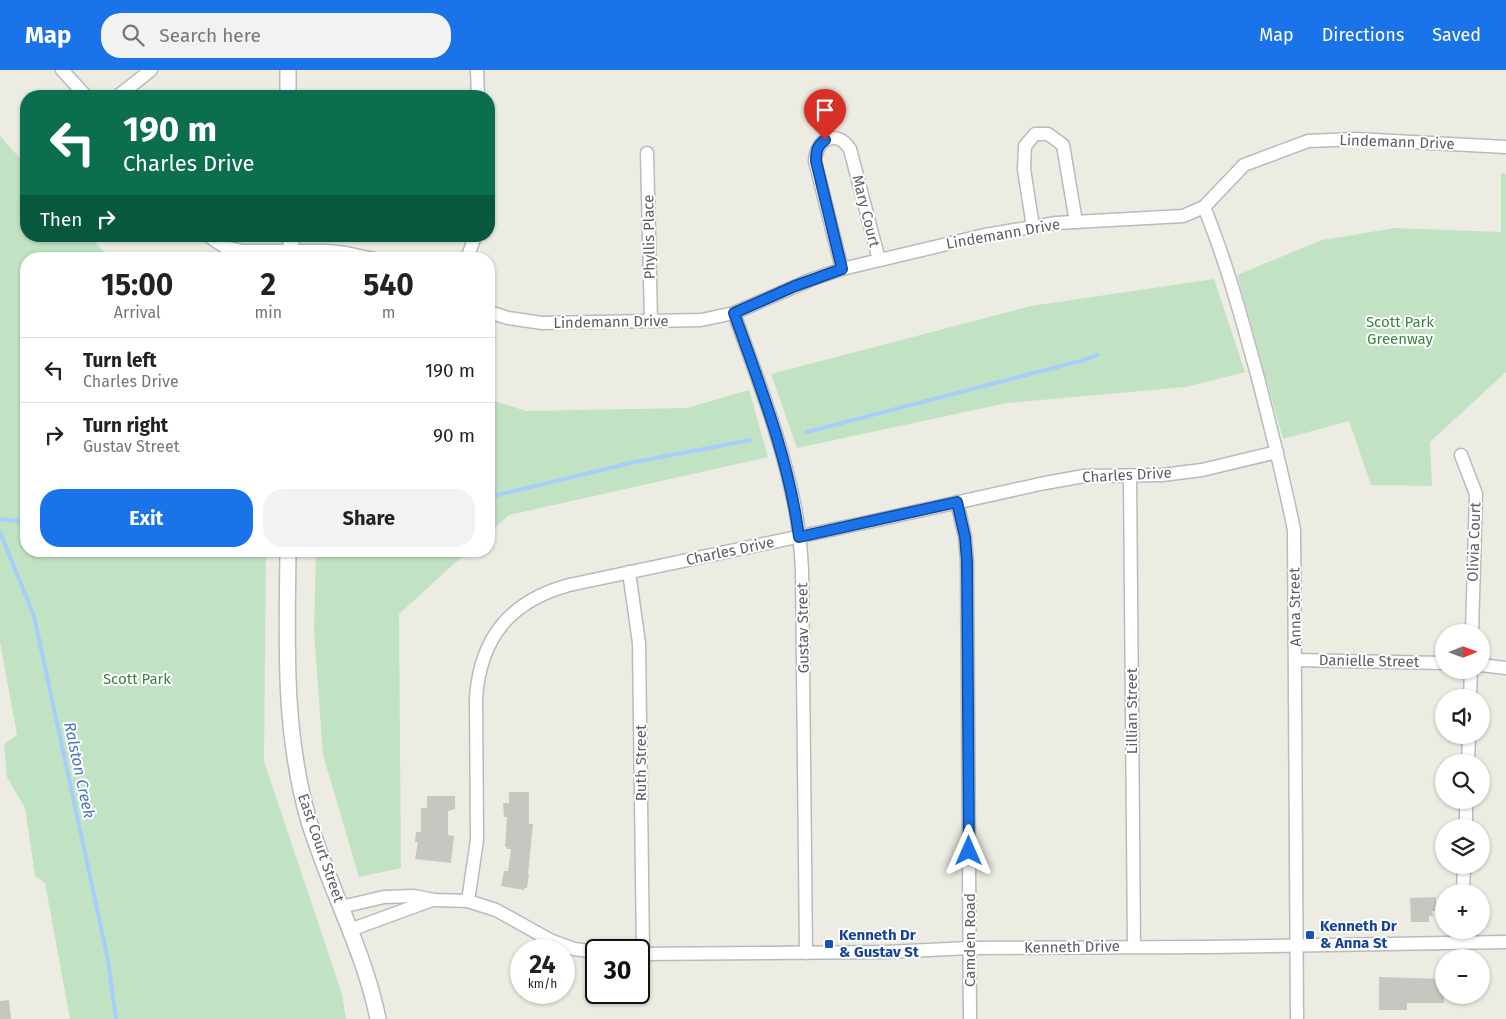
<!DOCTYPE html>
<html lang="en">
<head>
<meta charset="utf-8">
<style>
	:root { --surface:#fff; --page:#f2f2f2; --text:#222; --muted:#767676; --line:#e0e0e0; --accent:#1a73e8 }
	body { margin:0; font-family:"Fira Sans",sans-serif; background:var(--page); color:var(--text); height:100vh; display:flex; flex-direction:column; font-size:19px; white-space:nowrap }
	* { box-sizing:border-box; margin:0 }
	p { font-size:16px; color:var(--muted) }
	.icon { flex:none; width:28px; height:28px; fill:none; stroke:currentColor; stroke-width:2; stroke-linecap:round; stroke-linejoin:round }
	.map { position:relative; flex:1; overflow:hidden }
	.sheet { position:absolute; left:20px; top:182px; width:475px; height:305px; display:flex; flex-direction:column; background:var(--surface); border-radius:20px; box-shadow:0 1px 4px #0004 }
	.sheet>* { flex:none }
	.banner { position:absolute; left:20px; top:20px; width:475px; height:152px; border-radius:20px; box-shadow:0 1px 4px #0004; background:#0b6e4f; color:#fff; overflow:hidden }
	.needle { width:32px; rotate:89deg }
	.controls { position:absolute; left:1435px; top:554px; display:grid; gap:10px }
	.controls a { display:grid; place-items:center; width:55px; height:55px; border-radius:50%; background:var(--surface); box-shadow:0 1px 4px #0004; font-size:25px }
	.speed { position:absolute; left:510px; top:869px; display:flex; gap:10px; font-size:25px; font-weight:700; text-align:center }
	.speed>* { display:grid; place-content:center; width:65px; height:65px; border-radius:50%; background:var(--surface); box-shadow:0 1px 4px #0004; line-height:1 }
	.speed small { font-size:12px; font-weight:400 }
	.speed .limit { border:2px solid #111; border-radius:8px; background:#fff; color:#111 }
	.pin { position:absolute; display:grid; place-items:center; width:42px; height:42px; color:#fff; margin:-51px -21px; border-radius:50% 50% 50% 0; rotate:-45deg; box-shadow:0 0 5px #0007 }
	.pin .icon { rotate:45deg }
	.me { position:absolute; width:55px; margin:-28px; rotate:0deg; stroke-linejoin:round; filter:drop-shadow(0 0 4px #0008) }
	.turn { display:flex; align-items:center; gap:18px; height:105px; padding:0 20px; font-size:22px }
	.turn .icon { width:65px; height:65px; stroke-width:2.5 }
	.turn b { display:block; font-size:35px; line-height:42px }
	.then { display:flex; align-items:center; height:48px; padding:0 20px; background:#0003; gap:10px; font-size:19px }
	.eta { display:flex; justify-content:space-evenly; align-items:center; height:85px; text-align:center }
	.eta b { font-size:30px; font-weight:700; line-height:35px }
	.button { display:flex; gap:10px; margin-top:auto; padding:10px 20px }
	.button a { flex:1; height:58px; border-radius:20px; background:var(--accent); color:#fff; font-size:20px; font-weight:700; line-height:58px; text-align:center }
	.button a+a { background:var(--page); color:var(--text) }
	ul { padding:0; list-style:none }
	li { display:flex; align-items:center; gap:15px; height:65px; padding:0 20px; border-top:1px solid var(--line) }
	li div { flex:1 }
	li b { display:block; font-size:19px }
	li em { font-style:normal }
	header { display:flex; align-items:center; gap:30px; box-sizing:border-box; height:70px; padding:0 25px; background:var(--accent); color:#fff }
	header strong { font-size:24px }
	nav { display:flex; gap:28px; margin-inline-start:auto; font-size:18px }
	.search { width:350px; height:45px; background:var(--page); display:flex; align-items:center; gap:12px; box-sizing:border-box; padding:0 18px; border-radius:20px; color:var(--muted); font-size:19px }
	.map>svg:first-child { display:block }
</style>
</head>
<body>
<header>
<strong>Map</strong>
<div class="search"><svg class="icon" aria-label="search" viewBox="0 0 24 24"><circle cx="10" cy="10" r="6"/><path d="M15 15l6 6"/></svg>Search here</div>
<nav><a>Map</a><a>Directions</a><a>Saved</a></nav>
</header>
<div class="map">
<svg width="1506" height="949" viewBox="0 0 1506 949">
	<rect width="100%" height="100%" fill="#edece3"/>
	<!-- green -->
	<g fill="#c1e3c4">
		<polygon points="0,66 26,95 26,166 90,166 110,189 26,189 26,481 266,481 264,691 342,924 346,949 70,949 45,813 35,806 25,738 7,707 4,674 17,665 0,572"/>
		<polygon points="1501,103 1506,104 1506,302 1430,372 1432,416 1371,415 1349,351 1283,369 1237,205 1322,170 1395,158 1501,162"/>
		<polygon points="1214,209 1245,302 1186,317 1007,333 797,378 771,304 1031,236"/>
		<polygon points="749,320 768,387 509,445 489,463 489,329 526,341 687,338"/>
		<polygon points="316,481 468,481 399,544 401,798 359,807 323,685 314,561"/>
	</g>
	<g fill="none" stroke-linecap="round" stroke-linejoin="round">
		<!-- stream -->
		<g stroke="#a7cefa" stroke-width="4">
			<polyline points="807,362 1084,290 1097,285"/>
			<polyline points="489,427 635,392 751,370"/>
			<polyline points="0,449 26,452"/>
			<polyline points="0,462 34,546 108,890 116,949"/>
		</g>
	</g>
	<!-- building -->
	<g fill="#c8c6c0">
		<polygon points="509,722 529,722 529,754 533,754 528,804 529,805 527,818 525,818 524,820 501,816 504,801 508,801 511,779 507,779 507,777 505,777 507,747 504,747 503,733 509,733"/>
		<polygon points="427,726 455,726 455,739 448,741 448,765 454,766 451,793 415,789 418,772 415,772 416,762 421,762 421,738 427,738"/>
		<polygon points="1436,827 1436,841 1432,841 1433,846 1429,846 1429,852 1411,852 1410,828"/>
		<polygon points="1379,907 1444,909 1444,933 1407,933 1407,940 1379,940"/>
		<polygon points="9,930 11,949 0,949 0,931"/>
	</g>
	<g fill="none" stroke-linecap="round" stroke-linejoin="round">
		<defs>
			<g id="minor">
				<polyline points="62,0 86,26"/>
				<polyline points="477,0 478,26"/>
				<polyline points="118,26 151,0"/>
				<polyline points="647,83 651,251"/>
				<path d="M1204 137C1227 193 1242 250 1258 308 1271 359 1284 409 1294 460L1297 949"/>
				<polyline points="1033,157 1024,99 1025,76 1035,64 1048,64 1063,75 1076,152"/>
				<polyline points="208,166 225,177 242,181 328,181 346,183 374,189"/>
				<polyline points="467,189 475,166"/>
				<path d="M842 199 815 91C816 68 837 59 850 79L879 190"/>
				<polyline points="489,242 508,248 542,253 701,250 734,243 810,210 842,199 985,165 1056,153 1183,146 1204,137 1244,95 1308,71 1356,69 1506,77"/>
				<path d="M734 243C756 305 781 368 794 433 799 456 801 478 802 501L806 883"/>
				<polyline points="1461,385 1476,424 1472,562"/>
				<polyline points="1130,406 1134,877"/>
				<polyline points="957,432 965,467 967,491 970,949"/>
				<polyline points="629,502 639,573 643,884"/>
				<polyline points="1295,590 1444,593"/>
				<polyline points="1481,595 1506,598"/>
				<polyline points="1470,628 1471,600"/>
				<polyline points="1468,692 1469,665"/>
				<polyline points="1466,758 1466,730"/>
				<polyline points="1463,822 1464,795"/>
				<path d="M468 831 477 770 476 627C481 566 511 531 569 515L873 451 1045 413 1084 406 1162 405 1202 400 1277 382"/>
				<polyline points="341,837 384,827 414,826 434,830 468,831 496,840 552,871 574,879 596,882"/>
				<polyline points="350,860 432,830"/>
				<polyline points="639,884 886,882 970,878 1209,877 1506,872"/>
			</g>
			<g id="tertiary">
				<polyline points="288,26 288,0"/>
				<polyline points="291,189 291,166"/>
				<path d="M288 481C287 573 283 659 308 748 328 816 364 879 378 949"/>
			</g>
		</defs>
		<!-- minor casing -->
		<use href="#minor" stroke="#b8babf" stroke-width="15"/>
		<!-- tertiary casing -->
		<use href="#tertiary" stroke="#b8babf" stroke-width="18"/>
		<!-- minor -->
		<use href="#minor" stroke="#fff" stroke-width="12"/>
		<!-- tertiary -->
		<use href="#tertiary" stroke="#fff" stroke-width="15"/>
	</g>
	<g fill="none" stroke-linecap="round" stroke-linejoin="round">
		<defs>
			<path id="route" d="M825 70C817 76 816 81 816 91L842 199 795 216 734 243C760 316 789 389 799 467L957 432 965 467 967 491 969 781"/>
		</defs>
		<!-- route casing -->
		<use href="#route" stroke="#114b97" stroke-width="12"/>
		<!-- route -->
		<use href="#route" stroke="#1a73e8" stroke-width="9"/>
	</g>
	<!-- markers -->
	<g fill="#1a4fb4" stroke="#fff" stroke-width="2">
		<rect x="1305" y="860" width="10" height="10" rx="2.5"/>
		<rect x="824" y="869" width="10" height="10" rx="2.5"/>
	</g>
	<g text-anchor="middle" stroke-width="4" stroke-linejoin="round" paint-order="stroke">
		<!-- street labels -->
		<g font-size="15" fill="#5b5e63" stroke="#fff">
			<text transform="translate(1397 72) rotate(2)" y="5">Lindemann Drive</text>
			<text transform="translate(866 141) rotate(76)" y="5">Mary Court</text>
			<text transform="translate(1003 164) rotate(-10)" y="5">Lindemann Drive</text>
			<text transform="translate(649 167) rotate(-91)" y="5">Phyllis Place</text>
			<text transform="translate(611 252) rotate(-1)" y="5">Lindemann Drive</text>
			<text transform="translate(1127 405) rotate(-3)" y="5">Charles Drive</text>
			<text transform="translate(1474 472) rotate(-88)" y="5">Olivia Court</text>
			<text transform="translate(730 481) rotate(-12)" y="5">Charles Drive</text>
			<text transform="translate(1295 537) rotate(-91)" y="5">Anna Street</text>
			<text transform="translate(803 558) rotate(-91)" y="5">Gustav Street</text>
			<text transform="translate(1369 591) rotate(1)" y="5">Danielle Street</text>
			<text transform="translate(1132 641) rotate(-90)" y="5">Lillian Street</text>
			<text transform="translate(641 693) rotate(-90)" y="5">Ruth Street</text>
			<text transform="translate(321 778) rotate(71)" y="5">East Court Street</text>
			<text transform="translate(970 870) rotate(-90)" y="5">Camden Road</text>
			<text transform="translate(1072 877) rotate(-1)" y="5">Kenneth Drive</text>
		</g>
		<!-- park labels -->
		<g font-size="15" fill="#3a8344" stroke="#fff">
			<text x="1400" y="257">Scott Park<tspan x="1400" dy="17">Greenway</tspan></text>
			<text x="137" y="614">Scott Park</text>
		</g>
		<!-- transit labels -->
		<g font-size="15" font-weight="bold" fill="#164399" stroke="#fff" text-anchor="start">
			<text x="1320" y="861">Kenneth Dr<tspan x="1320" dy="17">&amp; Anna St</tspan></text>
			<text x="839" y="870">Kenneth Dr<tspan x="839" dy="17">&amp; Gustav St</tspan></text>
		</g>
		<!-- water labels -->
		<g font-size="16" font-style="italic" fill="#4b77bc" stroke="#fff">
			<text transform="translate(80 700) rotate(78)" y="6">Ralston Creek</text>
		</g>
	</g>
</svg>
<div class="controls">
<a><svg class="needle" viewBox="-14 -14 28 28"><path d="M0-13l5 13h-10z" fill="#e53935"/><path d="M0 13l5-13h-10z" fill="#767676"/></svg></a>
<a><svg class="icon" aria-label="sound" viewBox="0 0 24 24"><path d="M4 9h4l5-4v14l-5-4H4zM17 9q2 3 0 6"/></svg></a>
<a><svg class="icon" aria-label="search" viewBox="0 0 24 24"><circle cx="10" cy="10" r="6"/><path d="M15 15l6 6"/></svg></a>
<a><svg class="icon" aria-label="layers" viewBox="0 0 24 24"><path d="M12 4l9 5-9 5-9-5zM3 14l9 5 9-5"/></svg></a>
<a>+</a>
<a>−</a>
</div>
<div class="speed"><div>24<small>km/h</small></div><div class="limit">30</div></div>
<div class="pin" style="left:825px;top:70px;background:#d93025"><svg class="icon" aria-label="arrive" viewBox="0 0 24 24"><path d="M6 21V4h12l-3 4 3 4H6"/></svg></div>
<svg class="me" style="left:969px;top:781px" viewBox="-20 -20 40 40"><path d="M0-17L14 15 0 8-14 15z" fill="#1a73e8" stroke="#fff" stroke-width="4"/></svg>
<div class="banner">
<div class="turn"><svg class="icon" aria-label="left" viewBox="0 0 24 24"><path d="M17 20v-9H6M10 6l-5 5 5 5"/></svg><div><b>190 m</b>Charles Drive</div></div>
<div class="then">Then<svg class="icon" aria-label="right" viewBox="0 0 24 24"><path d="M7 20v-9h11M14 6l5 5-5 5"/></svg></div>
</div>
<section class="sheet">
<div class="eta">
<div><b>15:00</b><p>Arrival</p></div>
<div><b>2</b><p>min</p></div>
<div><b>540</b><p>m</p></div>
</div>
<ul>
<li><svg class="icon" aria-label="left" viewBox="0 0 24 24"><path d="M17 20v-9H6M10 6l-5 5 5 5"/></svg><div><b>Turn left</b><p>Charles Drive</p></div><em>190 m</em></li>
<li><svg class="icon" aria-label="right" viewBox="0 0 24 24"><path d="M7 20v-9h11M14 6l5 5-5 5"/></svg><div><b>Turn right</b><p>Gustav Street</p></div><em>90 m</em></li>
</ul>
<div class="button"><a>Exit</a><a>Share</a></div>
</section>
</div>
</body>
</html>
